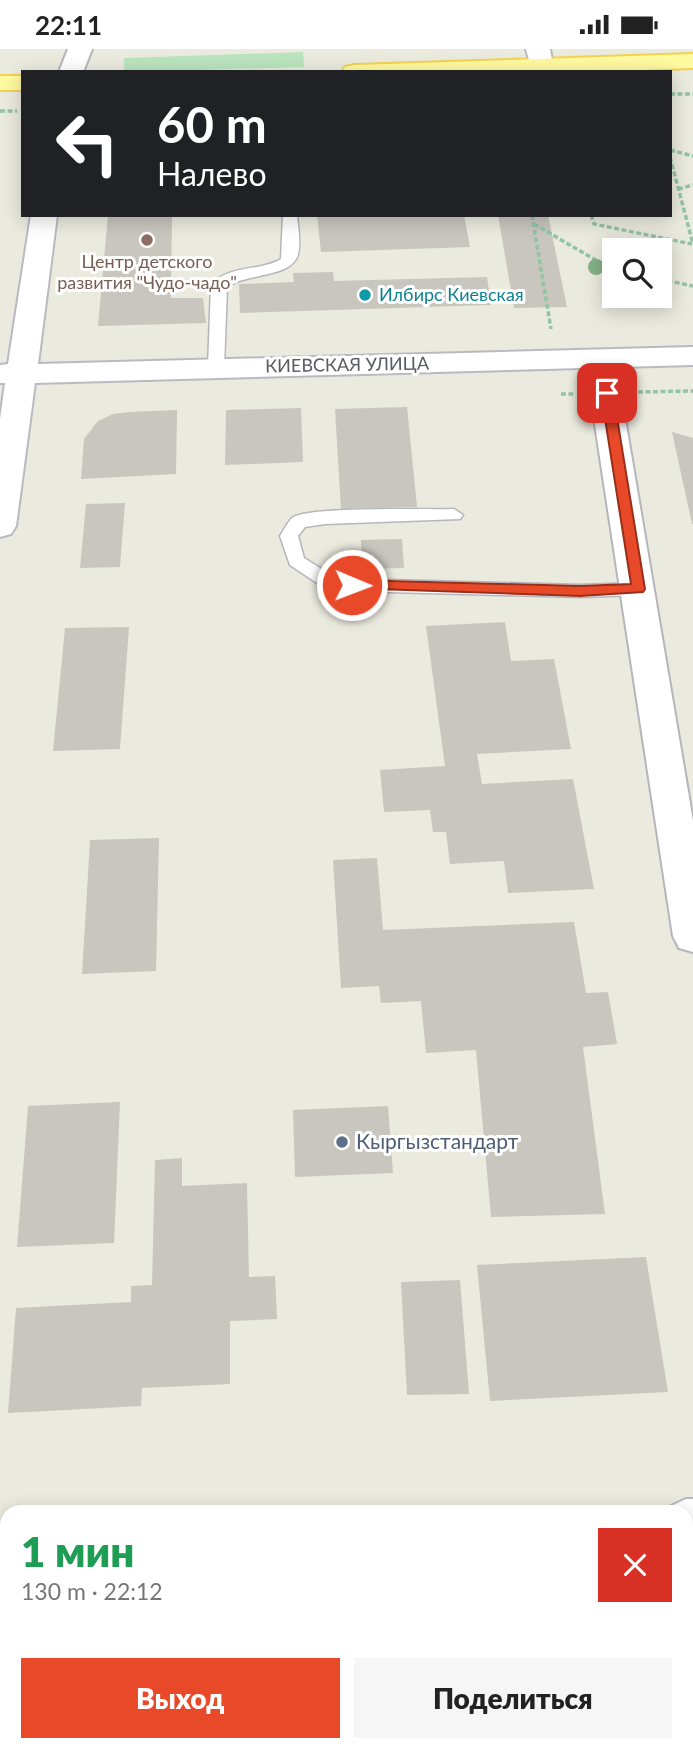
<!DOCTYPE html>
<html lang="ru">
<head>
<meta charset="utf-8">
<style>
	:root { --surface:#fff; --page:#f6f6f6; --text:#222; --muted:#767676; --accent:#e84928 }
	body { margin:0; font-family:Lato,sans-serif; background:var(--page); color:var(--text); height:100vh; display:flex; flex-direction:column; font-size:26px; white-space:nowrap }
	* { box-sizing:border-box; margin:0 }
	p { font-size:23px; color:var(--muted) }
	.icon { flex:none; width:38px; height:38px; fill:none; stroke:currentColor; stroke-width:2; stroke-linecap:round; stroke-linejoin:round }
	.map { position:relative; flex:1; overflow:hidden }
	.panel { position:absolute; left:0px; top:1456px; width:693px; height:247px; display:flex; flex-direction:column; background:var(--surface); border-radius:21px 21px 0 0; box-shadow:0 4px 18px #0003 }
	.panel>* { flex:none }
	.top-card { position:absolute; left:21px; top:21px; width:651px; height:147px; border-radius:0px; box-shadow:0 4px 18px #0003; background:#202124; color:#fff; overflow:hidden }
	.tools { position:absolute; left:602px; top:189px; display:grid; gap:14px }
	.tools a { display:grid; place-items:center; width:70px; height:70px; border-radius:0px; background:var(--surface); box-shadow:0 4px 18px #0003; font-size:35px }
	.pin { position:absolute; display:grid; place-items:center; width:60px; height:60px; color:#fff; margin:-30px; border-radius:14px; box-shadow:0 4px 10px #0006 }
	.me { position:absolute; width:77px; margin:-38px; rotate:91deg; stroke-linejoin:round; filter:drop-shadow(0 0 5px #0008) }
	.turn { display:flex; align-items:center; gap:24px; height:147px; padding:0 21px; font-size:32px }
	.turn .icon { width:91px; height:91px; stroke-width:2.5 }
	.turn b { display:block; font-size:49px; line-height:60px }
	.round { display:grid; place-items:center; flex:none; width:74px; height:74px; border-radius:0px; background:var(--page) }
	.summary { display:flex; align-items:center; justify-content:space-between; height:119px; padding:0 21px }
	h1 { font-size:42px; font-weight:800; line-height:52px; color:#1e9e55 }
	.action { display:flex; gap:14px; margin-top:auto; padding:14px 21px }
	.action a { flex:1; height:80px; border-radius:0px; background:var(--accent); color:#fff; font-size:28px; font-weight:800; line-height:80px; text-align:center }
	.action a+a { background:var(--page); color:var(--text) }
	.status { display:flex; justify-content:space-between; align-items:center; height:49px; padding:0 35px; background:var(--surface); direction:ltr }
	.status svg { height:19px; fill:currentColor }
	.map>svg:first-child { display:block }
</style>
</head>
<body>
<div class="status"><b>22:11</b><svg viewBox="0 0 49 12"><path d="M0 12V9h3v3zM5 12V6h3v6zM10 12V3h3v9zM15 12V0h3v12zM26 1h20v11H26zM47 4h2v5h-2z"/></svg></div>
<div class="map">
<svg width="693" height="1702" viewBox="0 0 693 1702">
	<rect width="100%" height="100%" fill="#ebeadf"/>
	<!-- green -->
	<polygon fill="#bae4be" points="303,3 304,18 124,23 124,9"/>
	<!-- building -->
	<g fill="#c8c6be">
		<polygon points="108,166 172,166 171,249 203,249 206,274 98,277"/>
		<polygon points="317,166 464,166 470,198 321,203"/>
		<polygon points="498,166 548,166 567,258 514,259"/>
		<polygon points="333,223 334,232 487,228 491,256 240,264 239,235 294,233 293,224"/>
		<polygon points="407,358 417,458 341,460 335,360"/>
		<polygon points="301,359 303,413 225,416 226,361"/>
		<polygon points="177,361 176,425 81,430 84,390 98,372 113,365 129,363"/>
		<polygon points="672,383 693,389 693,475 692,475"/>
		<polygon points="125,454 120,518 80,519 86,455"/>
		<polygon points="402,490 404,519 362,520 361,491"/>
		<polygon points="505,573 511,612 554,610 571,700 477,705 482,735 573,730 594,840 508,844 504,812 450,815 446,783 433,783 430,761 384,763 380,721 445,717 426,577"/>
		<polygon points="129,578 120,700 53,702 65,579"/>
		<polygon points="159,789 156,922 82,925 90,791"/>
		<polygon points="377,809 383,881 574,873 586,944 608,943 617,995 583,998 605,1165 491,1168 476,1001 426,1004 421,952 381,954 379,937 341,939 333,811"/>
		<polygon points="120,1053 114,1194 17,1198 28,1057"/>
		<polygon points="388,1057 393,1124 295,1128 293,1061"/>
		<polygon points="182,1109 182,1137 247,1134 249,1228 275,1227 277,1270 230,1272 230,1335 142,1339 141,1357 8,1364 16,1259 131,1253 131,1237 152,1236 155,1111"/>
		<polygon points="646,1208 668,1343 490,1352 477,1216"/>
		<polygon points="460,1231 469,1345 407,1346 401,1233"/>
		<polygon points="693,1605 693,1679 686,1679 686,1606"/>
		<polygon points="0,1636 7,1636 7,1696 80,1696 80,1702 0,1702"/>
		<polygon points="686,1688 690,1702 585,1702 584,1696 686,1696"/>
		<rect x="169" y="1696" width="279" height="6"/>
		<polygon points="458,1696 536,1696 537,1702 459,1702"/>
	</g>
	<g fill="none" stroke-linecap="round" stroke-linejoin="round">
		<defs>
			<g id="lane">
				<path d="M283 166H297C298 178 301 193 298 205 293 229 245 224 227 238L224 319 222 323H210L208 319 211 236C230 215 259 223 281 210Z"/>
				<path d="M454 460 463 466 460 470 325 475 305 478 298 487 304 509 328 524 352 530 580 536 639 534 645 535 648 540 645 545 639 546 580 548 352 542 317 534 290 516 280 487C283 482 288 473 292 469 308 457 428 461 454 460Z"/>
				<polygon points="121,1696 149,1696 148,1702 120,1702"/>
			</g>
			<g id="street">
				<polygon points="68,0 92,0 83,23 59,23"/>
				<polygon points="600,301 610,303 615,310 693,772 693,903 679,899 673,887 585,310 590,303"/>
			</g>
			<g id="secondary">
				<polygon points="526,0 550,0 553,17 550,22 532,22"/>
				<polygon points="31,166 57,166 38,315 693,298 693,316 35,334 16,477 11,485 0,488 0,370 5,334 0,334 0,316 8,315"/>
				<polygon points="686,1450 693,1450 693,1500 686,1500 686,1463 666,1463 669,1458"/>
				<polygon points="7,1485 7,1535 0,1536 0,1486"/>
			</g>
			<g id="primary">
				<polygon points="693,5 693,19 587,23 342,23 345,18 354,16"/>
				<rect x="0" y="27" width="23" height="14"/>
			</g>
		</defs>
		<!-- lane casing -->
		<use href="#lane" stroke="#b5b6bc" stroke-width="3"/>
		<!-- street casing -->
		<use href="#street" stroke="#b5b6bc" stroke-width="4"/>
		<!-- secondary casing -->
		<use href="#secondary" stroke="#b8bac1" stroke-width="4"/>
		<!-- primary casing -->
		<use href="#primary" stroke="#f0d352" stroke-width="4"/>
		<!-- path -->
		<g stroke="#93c4a6" stroke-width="3.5" stroke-dasharray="5 2.5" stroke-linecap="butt">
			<polyline points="670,45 693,45"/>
			<polyline points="0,62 17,62"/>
			<polyline points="670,101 693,107"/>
			<polyline points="670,108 693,195"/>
			<polyline points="678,140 693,136"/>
			<polyline points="532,166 551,280"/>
			<polyline points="591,166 594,175 692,195"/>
			<polyline points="534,175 599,213 614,217"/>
			<polyline points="660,230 693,237"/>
			<polyline points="638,343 693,342"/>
			<polyline points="561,345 573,345"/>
		</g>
		<!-- lane -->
		<use href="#lane" fill="#fff" fill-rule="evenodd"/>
		<!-- street -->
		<use href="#street" fill="#fff" fill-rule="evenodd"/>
		<!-- secondary -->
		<use href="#secondary" fill="#fff" fill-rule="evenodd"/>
		<!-- primary -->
		<use href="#primary" fill="#fff9a0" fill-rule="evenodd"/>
	</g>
	<!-- trees -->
	<circle fill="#86b187" cx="596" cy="218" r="8"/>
	<!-- route -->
	<polygon fill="#e84928" stroke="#972f1a" stroke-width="2" points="607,340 613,344 645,540 643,543 580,547 347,539 347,533 352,531 580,537 631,535 601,344"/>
	<!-- markers -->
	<circle fill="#8d6e63" stroke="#fff" stroke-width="2.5" cx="147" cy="191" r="7"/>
	<circle fill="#0f9aa8" stroke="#fff" stroke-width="2.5" cx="365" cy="246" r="7"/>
	<circle fill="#5c6f8a" stroke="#fff" stroke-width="2.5" cx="342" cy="1093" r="7"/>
	<g text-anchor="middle" stroke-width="6" stroke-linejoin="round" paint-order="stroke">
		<!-- far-education labels -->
		<g font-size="18" fill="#785e54" stroke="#fff">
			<text x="147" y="219">Центр детского<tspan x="147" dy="21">развития "Чудо-чадо"</tspan></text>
		</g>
		<!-- far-culture labels -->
		<g font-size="18" fill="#0d838f" stroke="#fff" text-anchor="start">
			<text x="379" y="252">Илбирс Киевская</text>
		</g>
		<!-- far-street labels -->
		<g font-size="18" fill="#585b60" stroke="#fff">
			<text transform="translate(347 316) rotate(-1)" y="6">КИЕВСКАЯ УЛИЦА</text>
		</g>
		<!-- service labels -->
		<g font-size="21" fill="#4e5e75" stroke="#fff" text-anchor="start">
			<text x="356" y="1100">Кыргызстандарт</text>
		</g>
	</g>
</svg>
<div class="tools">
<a><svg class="icon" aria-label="search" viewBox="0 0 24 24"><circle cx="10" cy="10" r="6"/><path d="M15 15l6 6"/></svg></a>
</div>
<div class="pin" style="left:607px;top:344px;background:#d93025"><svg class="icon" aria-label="arrive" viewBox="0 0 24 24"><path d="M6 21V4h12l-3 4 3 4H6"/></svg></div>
<svg class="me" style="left:352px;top:536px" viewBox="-20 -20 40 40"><circle r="17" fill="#e84928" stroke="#fff" stroke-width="3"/><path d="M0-11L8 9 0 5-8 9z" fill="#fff"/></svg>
<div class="top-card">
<div class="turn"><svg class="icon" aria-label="left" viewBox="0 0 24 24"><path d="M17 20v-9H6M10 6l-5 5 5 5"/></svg><div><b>60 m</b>Налево</div></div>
</div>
<section class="panel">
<div class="summary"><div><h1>1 мин</h1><p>130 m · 22:12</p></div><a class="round" style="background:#d93025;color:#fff"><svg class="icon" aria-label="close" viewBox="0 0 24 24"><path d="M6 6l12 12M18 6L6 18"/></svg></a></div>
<div class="action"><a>Выход</a><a>Поделиться</a></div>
</section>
</div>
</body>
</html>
